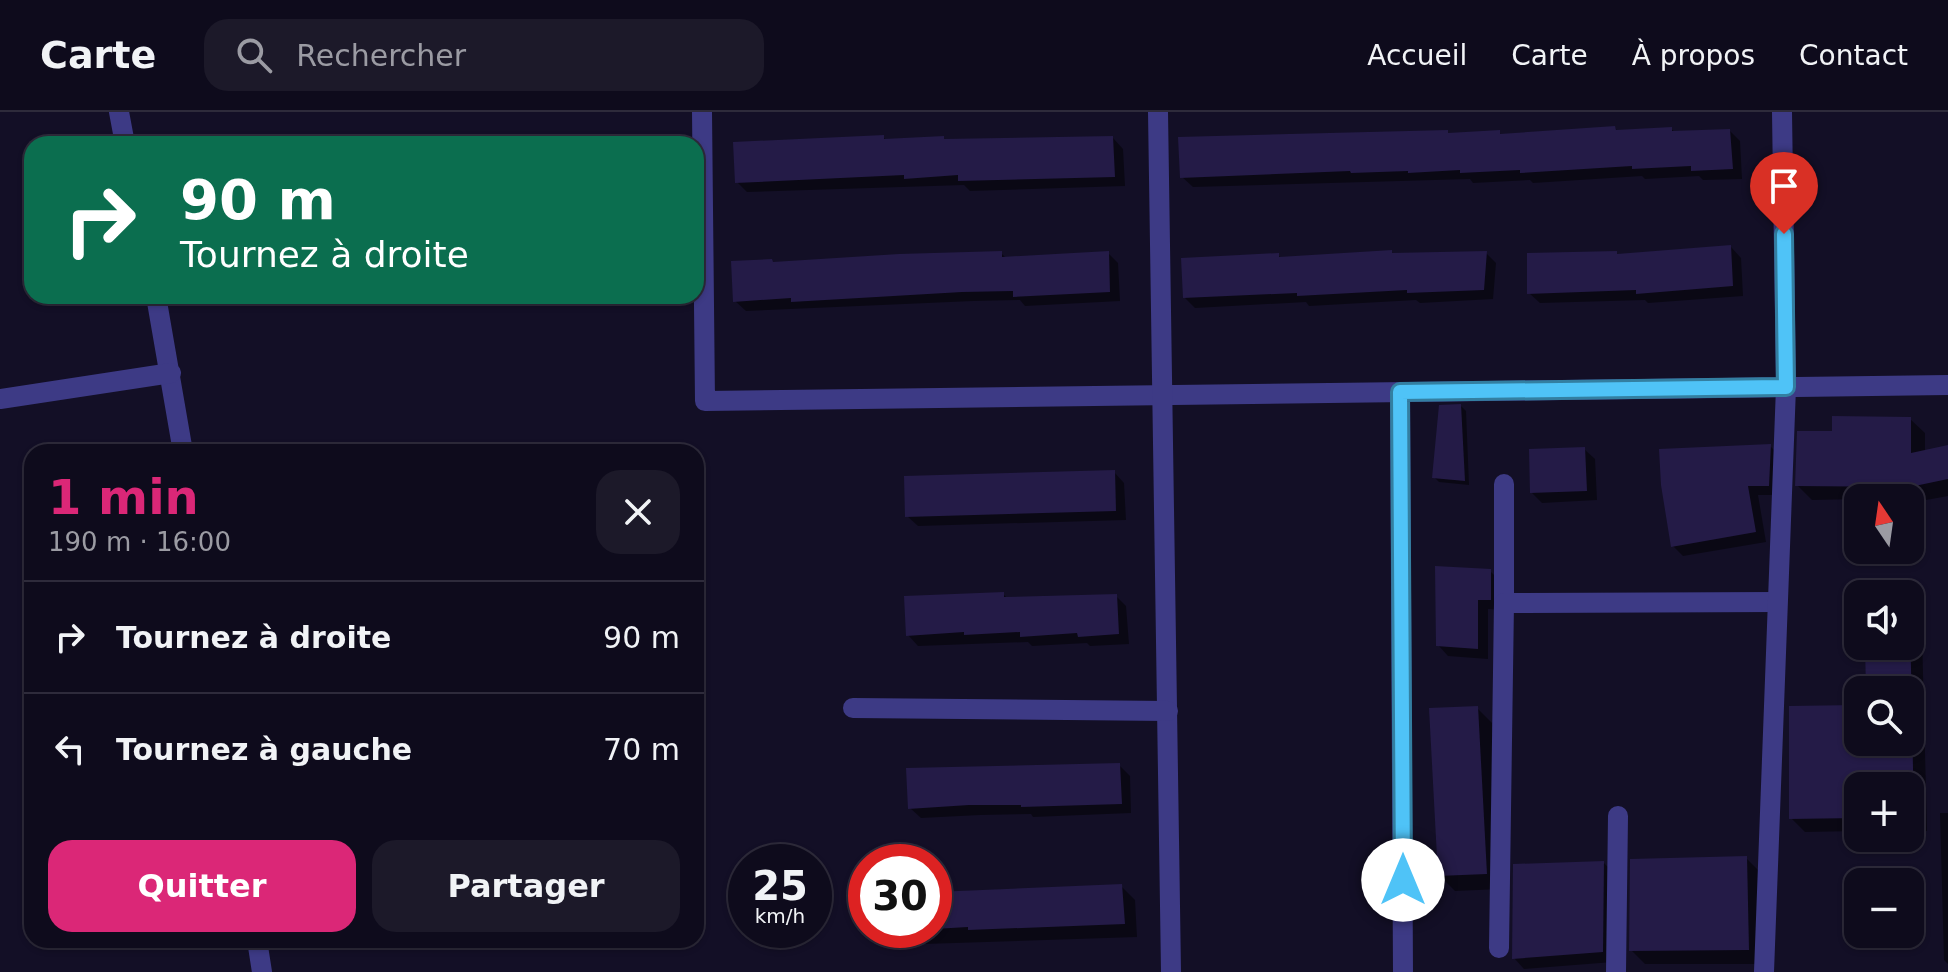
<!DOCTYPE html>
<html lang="fr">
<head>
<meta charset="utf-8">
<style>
	:root { --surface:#0e0b1c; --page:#1c1929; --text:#f1f3f6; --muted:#9b9ba3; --line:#2e2b3b; --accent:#db2777 }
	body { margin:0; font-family:"DejaVu Sans",sans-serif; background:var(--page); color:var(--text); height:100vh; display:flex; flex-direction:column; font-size:30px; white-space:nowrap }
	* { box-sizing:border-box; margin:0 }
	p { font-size:26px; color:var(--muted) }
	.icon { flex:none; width:44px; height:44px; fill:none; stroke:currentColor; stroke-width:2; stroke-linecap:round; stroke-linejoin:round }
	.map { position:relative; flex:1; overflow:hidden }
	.panel { position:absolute; left:24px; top:332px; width:680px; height:504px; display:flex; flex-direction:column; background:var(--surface); border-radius:24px; box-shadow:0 2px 6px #0004,0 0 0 2px var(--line) }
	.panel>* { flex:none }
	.banner { position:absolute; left:24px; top:24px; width:680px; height:168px; border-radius:24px; box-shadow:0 2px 6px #0004,0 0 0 2px var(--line); background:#0b6e4f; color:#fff; overflow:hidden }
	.needle { width:52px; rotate:347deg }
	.tools { position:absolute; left:1844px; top:372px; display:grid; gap:16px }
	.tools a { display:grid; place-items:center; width:80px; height:80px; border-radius:16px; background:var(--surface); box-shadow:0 2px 6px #0004,0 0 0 2px var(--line); font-size:40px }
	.speed { position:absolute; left:728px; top:732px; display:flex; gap:16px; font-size:40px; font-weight:700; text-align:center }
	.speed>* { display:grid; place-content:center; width:104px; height:104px; border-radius:50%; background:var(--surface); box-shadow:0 2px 6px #0004,0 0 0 2px var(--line); line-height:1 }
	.speed small { font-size:20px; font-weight:400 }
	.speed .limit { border:12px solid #d22; background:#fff; color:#111 }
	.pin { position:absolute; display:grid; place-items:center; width:68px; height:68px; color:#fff; margin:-82px -34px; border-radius:50% 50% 50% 0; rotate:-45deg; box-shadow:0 0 8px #0007 }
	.pin .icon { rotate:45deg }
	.me { position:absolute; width:88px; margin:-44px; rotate:0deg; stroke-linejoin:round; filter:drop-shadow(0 0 6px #0008) }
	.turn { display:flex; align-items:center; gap:28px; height:168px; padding:0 24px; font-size:36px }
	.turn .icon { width:104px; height:104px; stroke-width:2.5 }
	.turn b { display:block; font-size:56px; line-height:68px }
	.round { display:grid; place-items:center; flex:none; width:84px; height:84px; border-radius:24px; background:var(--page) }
	.summary { display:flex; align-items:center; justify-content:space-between; height:136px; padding:0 24px }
	h1 { font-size:48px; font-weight:700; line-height:60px; color:var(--accent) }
	.primary-button { display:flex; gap:16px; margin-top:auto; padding:16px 24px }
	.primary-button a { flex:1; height:92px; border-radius:24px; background:var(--accent); color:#fff; font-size:32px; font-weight:700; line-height:92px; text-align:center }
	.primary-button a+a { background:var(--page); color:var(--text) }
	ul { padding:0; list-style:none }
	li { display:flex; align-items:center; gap:24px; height:112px; padding:0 24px; border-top:2px solid var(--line) }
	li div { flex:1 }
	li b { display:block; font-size:30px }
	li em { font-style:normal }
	header { display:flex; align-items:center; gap:48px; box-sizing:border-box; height:112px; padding:0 40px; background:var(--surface); border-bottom:2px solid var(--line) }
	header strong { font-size:38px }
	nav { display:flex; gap:44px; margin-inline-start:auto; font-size:28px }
	.search { width:560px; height:72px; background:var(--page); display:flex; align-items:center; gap:20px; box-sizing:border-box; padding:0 28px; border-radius:24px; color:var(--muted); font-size:30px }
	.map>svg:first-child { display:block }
</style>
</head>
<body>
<header>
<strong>Carte</strong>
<div class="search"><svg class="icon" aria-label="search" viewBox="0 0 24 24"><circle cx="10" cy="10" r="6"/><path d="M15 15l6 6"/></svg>Rechercher</div>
<nav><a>Accueil</a><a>Carte</a><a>À propos</a><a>Contact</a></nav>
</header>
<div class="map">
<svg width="1948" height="860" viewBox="0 0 1948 860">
	<rect width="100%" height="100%" fill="#130f26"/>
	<!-- shadow -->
	<g fill="#0007">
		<polygon points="1615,16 1618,20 1671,17 1676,21 1730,19 1740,29 1742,67 1703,68 1699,64 1645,67 1642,64 1533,71 1530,68 1473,71 1470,67 1193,75 1182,65 1447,20 1450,23 1499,21 1502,23"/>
		<polygon points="883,25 887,29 943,26 946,29 1113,26 1123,37 1125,74 970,79 964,73 747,80 737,70"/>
		<polygon points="1731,135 1741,146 1743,184 1648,191 1645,188 1540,191 1529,181 1616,141 1619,144"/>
		<polygon points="1391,140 1395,143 1486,141 1496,151 1493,187 1420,191 1416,188 1309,194 1306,190 1195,196 1185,186 1278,143 1282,147"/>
		<polygon points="1001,141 1007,147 1108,141 1118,151 1120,189 1025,194 1020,188 973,189 746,199 735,189 775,152"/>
		<polygon points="1461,294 1466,299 1469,373 1439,370 1434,365"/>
		<polygon points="1910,307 1925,321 1925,340 1948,335 1948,384 1926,388 1910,388 1910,386 1812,388 1797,373 1834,321"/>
		<polygon points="1770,334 1780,344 1779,383 1758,383 1766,430 1683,444 1673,434"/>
		<polygon points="1584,337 1595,347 1597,388 1542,391 1532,381"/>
		<polygon points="1114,360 1124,371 1126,408 918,414 907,404"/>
		<polygon points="1490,459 1501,470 1501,498 1488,497 1488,547 1448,544 1438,533"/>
		<polygon points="1908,469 1921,482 1927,719 1910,719 1910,674 1858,674 1858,719 1805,720 1791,706 1858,595 1858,630 1910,630 1910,578 1868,578 1865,534 1910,534 1910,482 1858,482 1858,527 1855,472"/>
		<polygon points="1003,482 1008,487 1116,484 1126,494 1129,532 1090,534 1087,531 1032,534 1028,530 918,534 908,523"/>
		<polygon points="1477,596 1492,611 1501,777 1455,779 1440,764"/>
		<polygon points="1119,653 1130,664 1131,701 1033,705 1031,702 980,703 921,706 910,696"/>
		<polygon points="1940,701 1948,701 1948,852 1944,848"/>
		<polygon points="1746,746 1760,760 1762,852 1645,852 1631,838"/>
		<polygon points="1604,751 1614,762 1613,850 1524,857 1514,846"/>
		<polygon points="1121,774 1135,788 1137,825 924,832 911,818 934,818 934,780"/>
	</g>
	<!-- building -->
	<g fill="#241b47">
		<polygon points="1615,14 1616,18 1672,15 1672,19 1730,17 1733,57 1691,59 1691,54 1632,57 1632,54 1520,61 1520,58 1460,61 1460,58 1408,61 1408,59 1351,61 1350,59 1180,66 1178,25 1448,18 1448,21 1500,18 1500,22"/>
		<polygon points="884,23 884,27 944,24 944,27 1113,24 1115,65 958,69 958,63 904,67 904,63 735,71 733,30"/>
		<polygon points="1731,133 1733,174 1636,182 1636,178 1527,182 1527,141 1617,139 1617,142"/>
		<polygon points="1392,138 1392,141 1487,139 1484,178 1407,181 1407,178 1297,184 1297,181 1183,186 1181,146 1279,141 1279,145"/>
		<polygon points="1002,139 1002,145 1109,139 1110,180 1013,185 1013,179 962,180 791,190 791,186 733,190 731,149 772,147 773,150 899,142"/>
		<polygon points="1461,292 1465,369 1432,366 1439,293"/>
		<polygon points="1832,304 1911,305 1911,341 1948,333 1948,367 1910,375 1795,374 1797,319 1832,319"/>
		<polygon points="1771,332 1769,374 1748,374 1756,420 1671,435 1661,373 1659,337"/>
		<polygon points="1585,335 1587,379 1530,381 1529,337"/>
		<polygon points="1115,358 1116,399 905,405 904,364"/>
		<polygon points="1435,454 1491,457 1491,488 1478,488 1478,537 1436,534"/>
		<polygon points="1908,467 1909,482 1858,482 1858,527 1855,527 1853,470"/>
		<polygon points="1004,480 1004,485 1117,482 1119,522 1078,525 1077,521 1020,525 1020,520 964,523 964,520 906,524 904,484"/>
		<polygon points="1910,506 1914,706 1910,706 1910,674 1858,674 1858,706 1789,707 1789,594 1858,593 1858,630 1910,630 1910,578 1866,578 1865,534 1910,534"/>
		<polygon points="1478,594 1487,762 1438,764 1429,596"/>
		<polygon points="1120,651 1122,692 1021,695 1021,693 969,693 908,697 906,656"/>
		<polygon points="1747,744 1749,838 1629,839 1630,747"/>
		<polygon points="1604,749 1603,840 1512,847 1513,752"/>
		<polygon points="1122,772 1125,812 968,818 968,815 934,817 934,780"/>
	</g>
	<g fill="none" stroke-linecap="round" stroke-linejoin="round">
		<!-- minor -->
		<g stroke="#3d3a85" stroke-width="20">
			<polyline points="119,0 125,32"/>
			<polyline points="702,0 705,289 1948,273"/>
			<polyline points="1158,0 1171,860"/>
			<polyline points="156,184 183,340"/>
			<polyline points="1400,280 1403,860"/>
			<polyline points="0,287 171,261"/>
			<polyline points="1504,491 1504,372"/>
			<polyline points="853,596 1168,599"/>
			<polyline points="257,828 262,860"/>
			<polyline points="1499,836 1504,491 1777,490"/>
			<polyline points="1616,860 1618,704"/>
			<polyline points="1764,860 1786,275 1782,0"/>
		</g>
	</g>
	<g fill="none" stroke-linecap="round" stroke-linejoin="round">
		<defs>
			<polyline id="route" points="1403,768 1400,280 1786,275 1784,122"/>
		</defs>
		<!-- route casing -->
		<use href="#route" stroke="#337fa1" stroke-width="20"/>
		<!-- route -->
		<use href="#route" stroke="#4fc3f7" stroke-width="14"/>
	</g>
</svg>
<div class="tools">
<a><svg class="needle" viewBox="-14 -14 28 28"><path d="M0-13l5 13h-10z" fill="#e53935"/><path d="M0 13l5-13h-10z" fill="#9b9ba3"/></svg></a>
<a><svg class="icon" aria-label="sound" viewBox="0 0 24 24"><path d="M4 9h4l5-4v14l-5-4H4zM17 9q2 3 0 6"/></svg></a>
<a><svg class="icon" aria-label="search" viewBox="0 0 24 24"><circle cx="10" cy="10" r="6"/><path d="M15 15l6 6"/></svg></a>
<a>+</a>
<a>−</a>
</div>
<div class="speed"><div>25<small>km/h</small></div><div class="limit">30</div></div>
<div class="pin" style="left:1784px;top:122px;background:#d93025"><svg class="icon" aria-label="arrive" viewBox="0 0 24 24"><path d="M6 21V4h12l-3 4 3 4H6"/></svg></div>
<svg class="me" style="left:1403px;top:768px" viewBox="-20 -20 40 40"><circle r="19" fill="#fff"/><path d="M0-13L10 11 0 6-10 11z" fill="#4fc3f7"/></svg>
<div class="banner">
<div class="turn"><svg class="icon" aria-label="right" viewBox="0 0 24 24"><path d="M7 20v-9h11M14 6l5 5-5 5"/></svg><div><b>90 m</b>Tournez à droite</div></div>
</div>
<section class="panel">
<div class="summary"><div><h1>1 min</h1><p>190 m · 16:00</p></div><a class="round"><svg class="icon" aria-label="close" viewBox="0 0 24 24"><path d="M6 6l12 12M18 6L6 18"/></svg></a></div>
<ul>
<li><svg class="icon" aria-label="right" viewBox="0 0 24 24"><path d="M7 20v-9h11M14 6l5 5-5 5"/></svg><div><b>Tournez à droite</b></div><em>90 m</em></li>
<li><svg class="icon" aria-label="left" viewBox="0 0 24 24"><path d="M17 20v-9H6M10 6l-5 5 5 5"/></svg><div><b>Tournez à gauche</b></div><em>70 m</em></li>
</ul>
<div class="primary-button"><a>Quitter</a><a>Partager</a></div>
</section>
</div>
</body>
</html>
